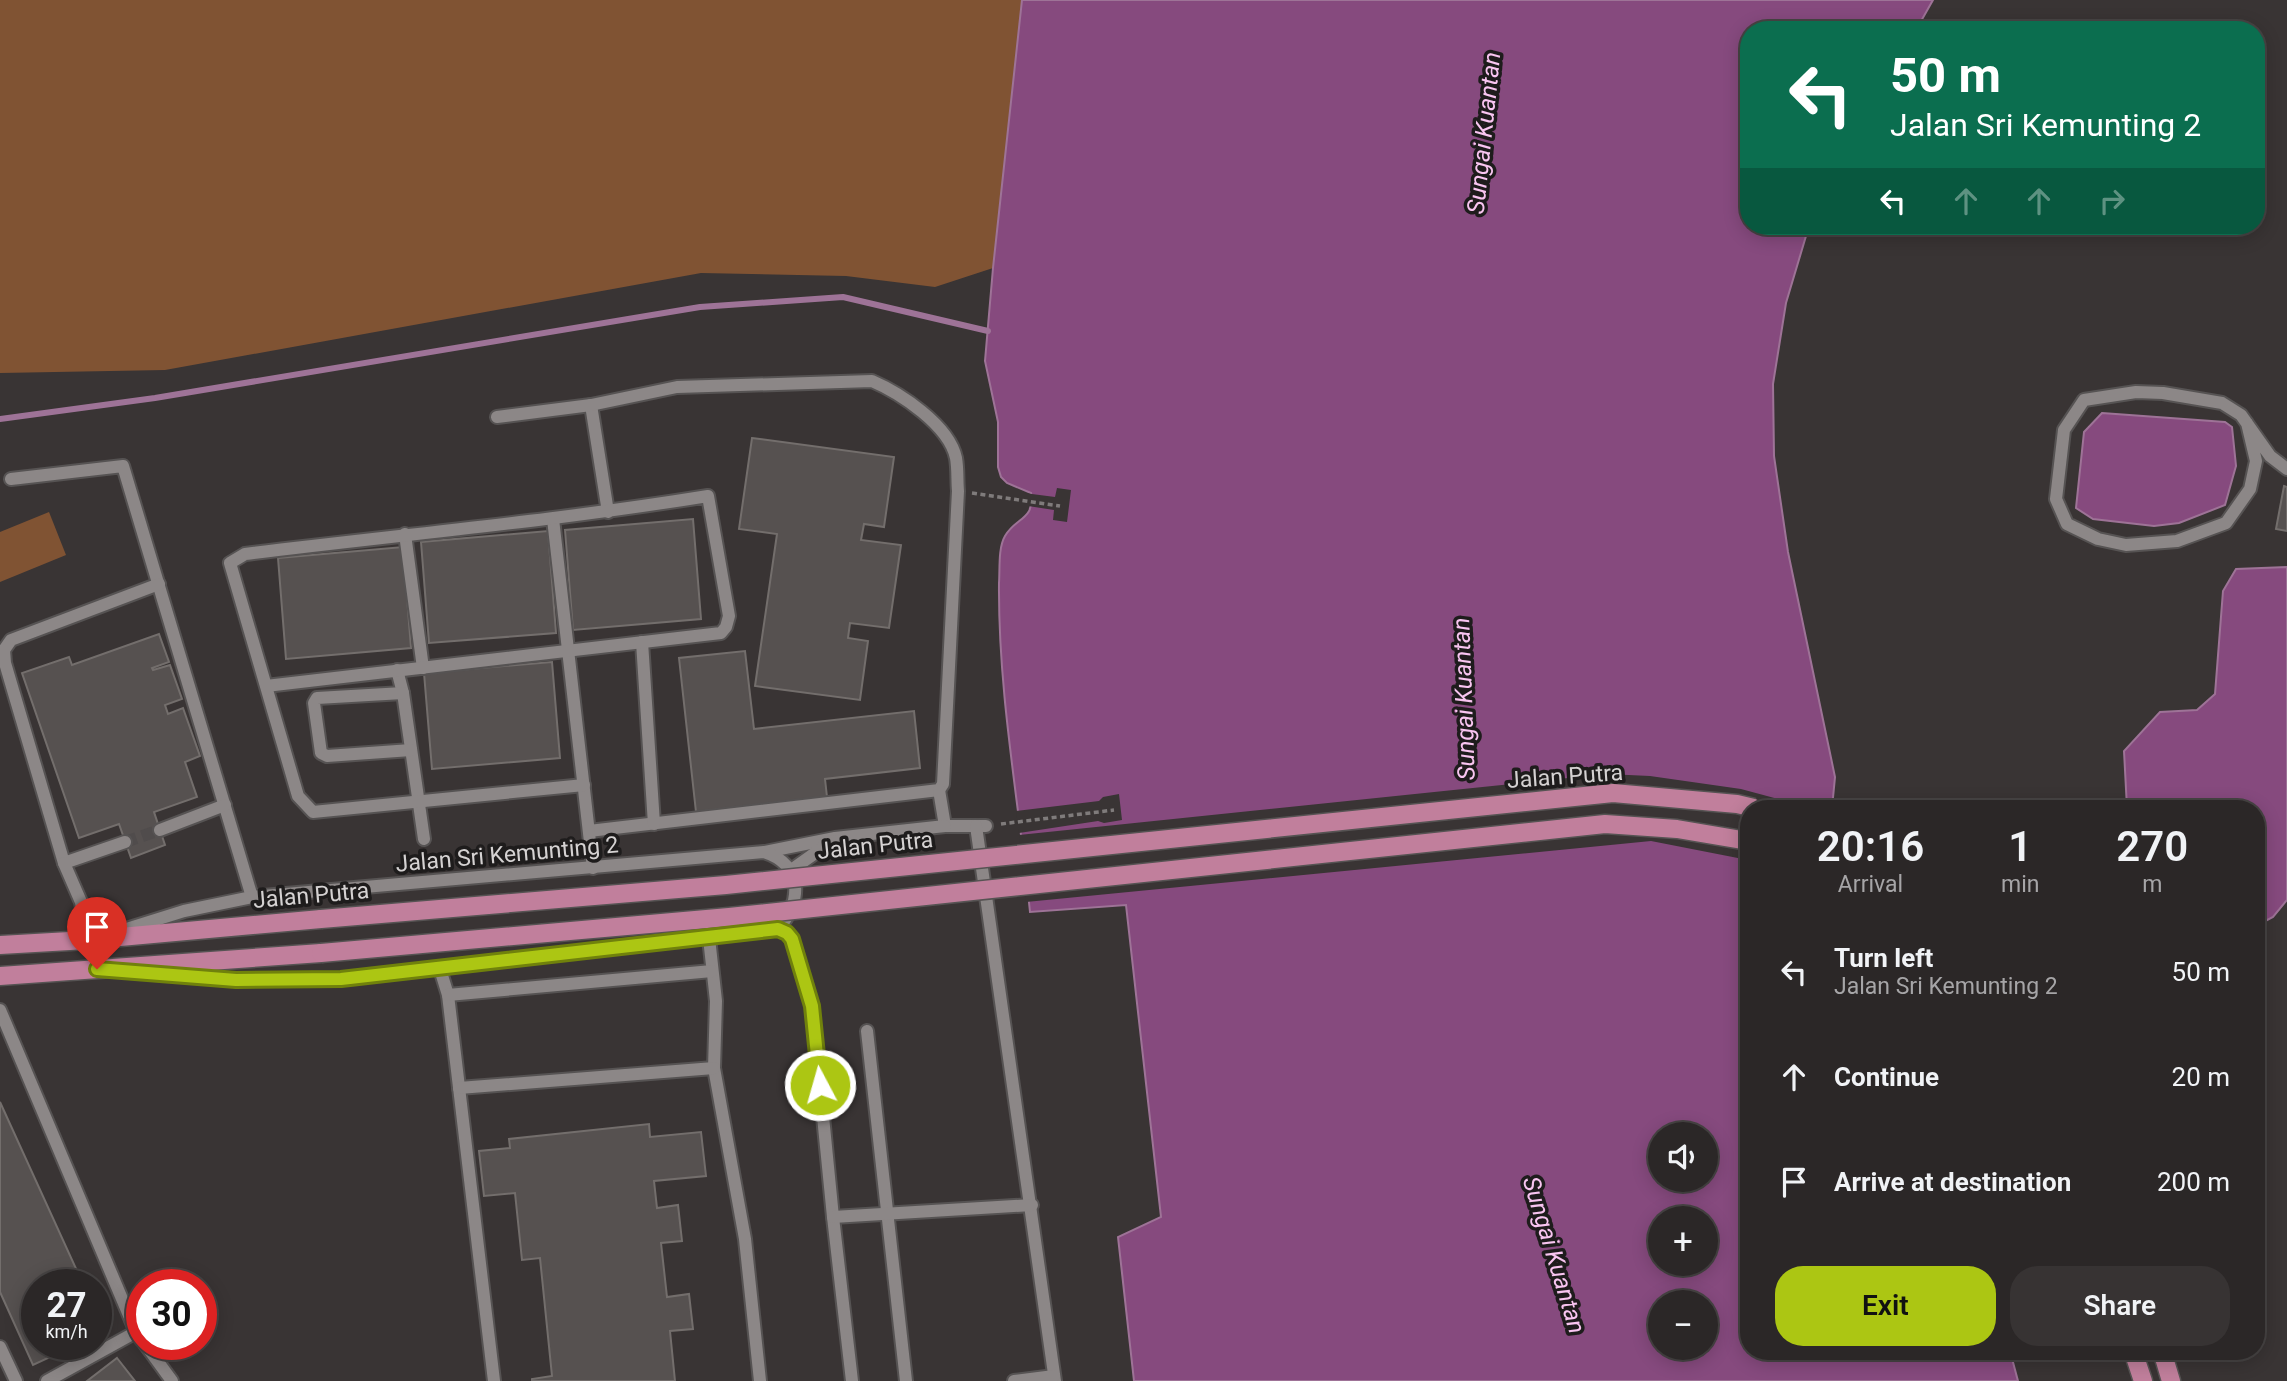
<!DOCTYPE html>
<html lang="en">
<head>
<meta charset="utf-8">
<style>
	:root { --surface:#2b2727; --page:#373333; --text:#f1f3f6; --muted:#a6a5a7; --line:#474444; --accent:#acc613 }
	body { margin:0; font-family:Roboto,sans-serif; background:var(--page); color:var(--text); height:100vh; display:flex; flex-direction:column; font-size:26px; white-space:nowrap }
	* { box-sizing:border-box; margin:0 }
	p { font-size:23px; color:var(--muted) }
	.icon { flex:none; width:38px; height:38px; fill:none; stroke:currentColor; stroke-width:2; stroke-linecap:round; stroke-linejoin:round }
	.map { position:relative; flex:1; overflow:hidden }
	.panel { position:absolute; left:1740px; top:800px; width:525px; height:560px; display:flex; flex-direction:column; background:var(--surface); border-radius:28px; box-shadow:0 4px 18px #0003,0 0 0 2px var(--line) }
	.panel>* { flex:none }
	.hud { position:absolute; left:1740px; top:21px; width:525px; height:214px; border-radius:28px; box-shadow:0 4px 18px #0003,0 0 0 2px var(--line); background:#0b6e4f; color:#fff; overflow:hidden }
	.tools { position:absolute; left:1648px; top:1122px; display:grid; gap:14px }
	.tools a { display:grid; place-items:center; width:70px; height:70px; border-radius:50%; background:var(--surface); box-shadow:0 4px 18px #0003,0 0 0 2px var(--line); font-size:35px }
	.speed { position:absolute; left:21px; top:1269px; display:flex; gap:14px; font-size:35px; font-weight:700; text-align:center }
	.speed>* { display:grid; place-content:center; width:91px; height:91px; border-radius:50%; background:var(--surface); box-shadow:0 4px 18px #0003,0 0 0 2px var(--line); line-height:1 }
	.speed small { font-size:18px; font-weight:400 }
	.speed .limit { border:10px solid #d22; background:#fff; color:#111 }
	.pin { position:absolute; display:grid; place-items:center; width:60px; height:60px; color:#fff; margin:-72px -30px; border-radius:50% 50% 50% 0; rotate:-45deg; box-shadow:0 0 7px #0007 }
	.pin .icon { rotate:45deg }
	.me { position:absolute; width:77px; margin:-38px; rotate:354deg; stroke-linejoin:round; filter:drop-shadow(0 0 5px #0008) }
	.turn { display:flex; align-items:center; gap:24px; height:147px; padding:0 35px; font-size:32px }
	.turn .icon { width:91px; height:91px; stroke-width:2.5 }
	.turn b { display:block; font-size:49px; line-height:60px }
	.lanes { display:flex; align-items:center; height:66px; padding:0 35px; background:#0003; justify-content:center; gap:35px; direction:ltr }
	.lanes .off { opacity:.35 }
	.eta { display:flex; justify-content:space-evenly; align-items:center; height:119px; text-align:center }
	.eta b { font-size:42px; font-weight:600; line-height:49px }
	.button { display:flex; gap:14px; margin-top:auto; padding:14px 35px }
	.button a { flex:1; height:80px; border-radius:28px; background:var(--accent); color:#111; font-size:28px; font-weight:600; line-height:80px; text-align:center }
	.button a+a { background:var(--page); color:var(--text) }
	ul { padding:0; list-style:none }
	li { display:flex; align-items:center; gap:21px; height:105px; padding:0 35px }
	li div { flex:1 }
	li b { display:block; font-size:26px }
	li em { font-style:normal }
	.map>svg:first-child { display:block }
</style>
</head>
<body>
<div class="map">
<svg width="2287" height="1381" viewBox="0 0 2287 1381">
	<rect width="100%" height="100%" fill="#393434"/>
	<!-- green -->
	<g fill="#805333">
		<polygon points="0,0 1022,0 993,268 935,287 846,276 701,273 165,370 0,373"/>
		<polygon points="49,512 66,555 0,582 0,532"/>
	</g>
	<!-- water -->
	<g fill="#864a7e" stroke="#9e7397" stroke-width="2" fill-rule="evenodd">
		<path d="M1022 0H1933L1916 30H1748V226H1809L1786 303 1773 384 1774 456 1788 552 1835 777 1832 808H1748V1351H2010L2018 1381H1134L1118 1237 1161 1217 1126 905 1030 912C1019 803 998 693 999 583 1000 569 998 548 1005 536 1016 517 1035 520 1031 493L1007 483 1001 477 998 467V422L985 361 993 268ZM1661 1134H1706V1180H1661ZM1661 1218H1706V1264H1661ZM1661 1302H1706V1348H1661Z"/>
		<polygon points="2102,413 2225,422 2232,427 2236,466 2225,505 2179,523 2154,526 2093,519 2076,508 2084,432"/>
		<polygon points="2287,567 2287,900 2273,917 2256,926 2256,808 2127,808 2124,751 2160,712 2197,710 2215,694 2223,591 2236,569"/>
	</g>
	<!-- pier -->
	<g fill="#393434">
		<polygon points="1057,488 1071,490 1067,522 1053,520 1054,510 1028,506 1028,496 1024,493 1055,497"/>
		<polygon points="1607,774 1650,776 1741,789 1811,808 1748,808 1748,860 1651,841 1026,902 1019,835"/>
		<polygon points="1119,794 1122,820 1104,823 1098,821 1019,833 1016,811 1099,801 1103,797"/>
	</g>
	<g fill="none" stroke-linecap="round" stroke-linejoin="round">
		<!-- stream -->
		<polyline stroke="#9e7397" stroke-width="6" points="0,419 155,398 700,307 843,297 988,331"/>
	</g>
	<!-- building -->
	<g fill="#565150" stroke="#736e6c" stroke-width="2">
		<polygon points="752,438 894,457 884,527 864,524 861,540 901,545 889,628 850,623 848,638 868,641 860,700 755,686 777,534 739,529"/>
		<polygon points="2284,486 2287,487 2287,531 2276,529"/>
		<polygon points="693,519 701,619 573,630 565,530"/>
		<polygon points="548,531 556,633 429,643 421,542"/>
		<polygon points="403,547 411,648 286,659 278,558"/>
		<polygon points="159,634 169,662 152,668 153,670 170,665 182,699 165,705 168,714 183,708 200,756 185,762 197,797 154,812 165,845 131,858 119,824 79,838 22,673 69,657 72,665"/>
		<polygon points="745,651 754,729 914,711 920,768 825,779 827,797 696,812 679,658"/>
		<polygon points="552,662 560,758 432,769 424,673"/>
		<polygon points="0,1102 83,1284 37,1284 37,1344 78,1344 33,1365 0,1292"/>
		<polygon points="649,1124 650,1137 701,1132 706,1176 654,1181 657,1208 678,1205 682,1241 661,1243 667,1297 689,1294 693,1329 670,1331 675,1381 532,1381 532,1379 552,1376 540,1258 522,1260 515,1193 484,1196 479,1151 510,1148 509,1139"/>
		<polygon points="117,1358 135,1381 87,1381"/>
	</g>
	<g fill="none" stroke-linecap="round" stroke-linejoin="round">
		<!-- minor-tunnel -->
		<polyline stroke="#504c4c" stroke-width="12" stroke-dasharray="12 6" stroke-linecap="butt" points="125,842 160,830"/>
		<defs>
			<g id="minor">
				<polyline points="591,405 608,512"/>
				<path d="M497 417 591 405 677 387 872 381C900 393 949 425 956 458 958 469 957 481 958 491L943 784 939 790 589 831"/>
				<polyline points="2247,423 2256,461 2250,489 2226,523 2177,541 2126,545 2098,539 2067,524 2056,499 2064,430 2084,400 2136,392 2163,393 2222,403 2241,415 2270,456 2287,469"/>
				<polyline points="11,479 123,466 252,897"/>
				<polyline points="553,519 593,868"/>
				<polyline points="405,534 423,668"/>
				<polyline points="642,642 654,824"/>
				<polyline points="397,670 403,693 424,839"/>
				<path d="M266 686 721 633 726 627 729 616 708 496C554 521 399 535 245 554L230 563 298 796 313 812 584 785"/>
				<polyline points="403,693 317,698 314,703 321,753 327,756 411,750"/>
				<polyline points="939,790 945,826 986,826"/>
				<polyline points="976,826 1055,1381"/>
				<polyline points="160,830 225,805"/>
				<polyline points="125,842 64,863 5,663 4,650 11,640 159,584"/>
				<polyline points="765,852 835,838 945,826"/>
				<polyline points="64,863 81,902 87,940"/>
				<polyline points="790,871 832,841"/>
				<polyline points="778,929 787,933 792,939 812,1006 833,1217 852,1381"/>
				<path d="M117 932 184 911 252 897 764 852C804 865 802 902 778 929L342 979 236 980 140 972"/>
				<polyline points="709,938 716,1001 714,1068 745,1239 760,1381"/>
				<polyline points="440,969 448,995 494,1381"/>
				<polyline points="448,995 712,971"/>
				<polyline points="0,1010 136,1332 142,1340"/>
				<polyline points="867,1031 906,1381"/>
				<polyline points="459,1088 714,1068"/>
				<polyline points="833,1217 1032,1205"/>
				<polyline points="145,1344 172,1381"/>
				<polyline points="0,1347 16,1381"/>
				<polyline points="47,1381 136,1332"/>
				<polyline points="1014,1381 1054,1376"/>
			</g>
			<g id="major">
				<polyline points="0,945 87,940 321,919"/>
				<polyline points="0,976 321,953"/>
				<polyline points="2133,1351 2143,1381"/>
				<polyline points="2162,1351 2171,1381"/>
			</g>
		</defs>
		<!-- minor casing -->
		<use href="#minor" stroke="#565353" stroke-width="16"/>
		<!-- major casing -->
		<use href="#major" stroke="#565353" stroke-width="21"/>
		<!-- path -->
		<g stroke="#7f7b7b" stroke-width="3.5" stroke-dasharray="5 3.5" stroke-linecap="butt">
			<polyline points="972,493 1060,506"/>
			<polyline points="1001,824 1114,810"/>
		</g>
		<!-- minor -->
		<use href="#minor" stroke="#8c8787" stroke-width="12"/>
		<!-- major -->
		<use href="#major" stroke="#c17f9c" stroke-width="18"/>
		<defs>
			<g id="major-bridge">
				<polyline points="321,919 726,885 1613,793 1737,804 1754,808"/>
				<polyline points="321,953 729,917 1605,824 1677,829 1748,841"/>
			</g>
		</defs>
		<!-- major-bridge casing -->
		<use href="#major-bridge" stroke="#565353" stroke-width="21" stroke-linecap="butt"/>
		<!-- major-bridge -->
		<use href="#major-bridge" stroke="#c17f9c" stroke-width="18"/>
	</g>
	<g fill="none" stroke-linecap="round" stroke-linejoin="round">
		<defs>
			<polyline id="route" points="97,969 236,980 341,979 778,929 787,933 792,939 812,1006 820,1085"/>
		</defs>
		<!-- route casing -->
		<use href="#route" stroke="#70810c" stroke-width="18"/>
		<!-- route -->
		<use href="#route" stroke="#acc613" stroke-width="12"/>
	</g>
	<g text-anchor="middle" stroke-width="7" stroke-linejoin="round" paint-order="stroke">
		<!-- street labels -->
		<g font-size="23" fill="#d5d2d2" stroke="#1e1c1c">
			<text transform="translate(1565 776) rotate(-4)" y="8">Jalan Putra</text>
			<text transform="translate(875 845) rotate(-6)" y="8">Jalan Putra</text>
			<text transform="translate(507 854) rotate(-5)" y="8">Jalan Sri Kemunting 2</text>
			<text transform="translate(311 895) rotate(-5)" y="8">Jalan Putra</text>
		</g>
		<!-- water labels -->
		<g font-size="24" font-style="italic" fill="#f9c5f1" stroke="#1e1c1c">
			<text transform="translate(1484 133) rotate(-84)" y="8">Sungai Kuantan</text>
			<text transform="translate(1464 699) rotate(-92)" y="8">Sungai Kuantan</text>
			<text transform="translate(1554 1255) rotate(73)" y="8">Sungai Kuantan</text>
		</g>
	</g>
</svg>
<div class="tools">
<a><svg class="icon" aria-label="sound" viewBox="0 0 24 24"><path d="M4 9h4l5-4v14l-5-4H4zM17 9q2 3 0 6"/></svg></a>
<a>+</a>
<a>−</a>
</div>
<div class="speed"><div>27<small>km/h</small></div><div class="limit">30</div></div>
<div class="pin" style="left:97px;top:969px;background:#d93025"><svg class="icon" aria-label="arrive" viewBox="0 0 24 24"><path d="M6 21V4h12l-3 4 3 4H6"/></svg></div>
<svg class="me" style="left:820px;top:1085px" viewBox="-20 -20 40 40"><circle r="17" fill="#acc613" stroke="#fff" stroke-width="3"/><path d="M0-11L8 9 0 5-8 9z" fill="#fff"/></svg>
<div class="hud">
<div class="turn"><svg class="icon" aria-label="left" viewBox="0 0 24 24"><path d="M17 20v-9H6M10 6l-5 5 5 5"/></svg><div><b>50 m</b>Jalan Sri Kemunting 2</div></div>
<div class="lanes"><svg class="icon" aria-label="left" viewBox="0 0 24 24"><path d="M17 20v-9H6M10 6l-5 5 5 5"/></svg><svg class="icon off" aria-label="ahead" viewBox="0 0 24 24"><path d="M12 20V5M6 11l6-6 6 6"/></svg><svg class="icon off" aria-label="ahead" viewBox="0 0 24 24"><path d="M12 20V5M6 11l6-6 6 6"/></svg><svg class="icon off" aria-label="right" viewBox="0 0 24 24"><path d="M7 20v-9h11M14 6l5 5-5 5"/></svg></div>
</div>
<section class="panel">
<div class="eta">
<div><b>20:16</b><p>Arrival</p></div>
<div><b>1</b><p>min</p></div>
<div><b>270</b><p>m</p></div>
</div>
<ul>
<li><svg class="icon" aria-label="left" viewBox="0 0 24 24"><path d="M17 20v-9H6M10 6l-5 5 5 5"/></svg><div><b>Turn left</b><p>Jalan Sri Kemunting 2</p></div><em>50 m</em></li>
<li><svg class="icon" aria-label="ahead" viewBox="0 0 24 24"><path d="M12 20V5M6 11l6-6 6 6"/></svg><div><b>Continue</b></div><em>20 m</em></li>
<li><svg class="icon" aria-label="arrive" viewBox="0 0 24 24"><path d="M6 21V4h12l-3 4 3 4H6"/></svg><div><b>Arrive at destination</b></div><em>200 m</em></li>
</ul>
<div class="button"><a>Exit</a><a>Share</a></div>
</section>
</div>
</body>
</html>
